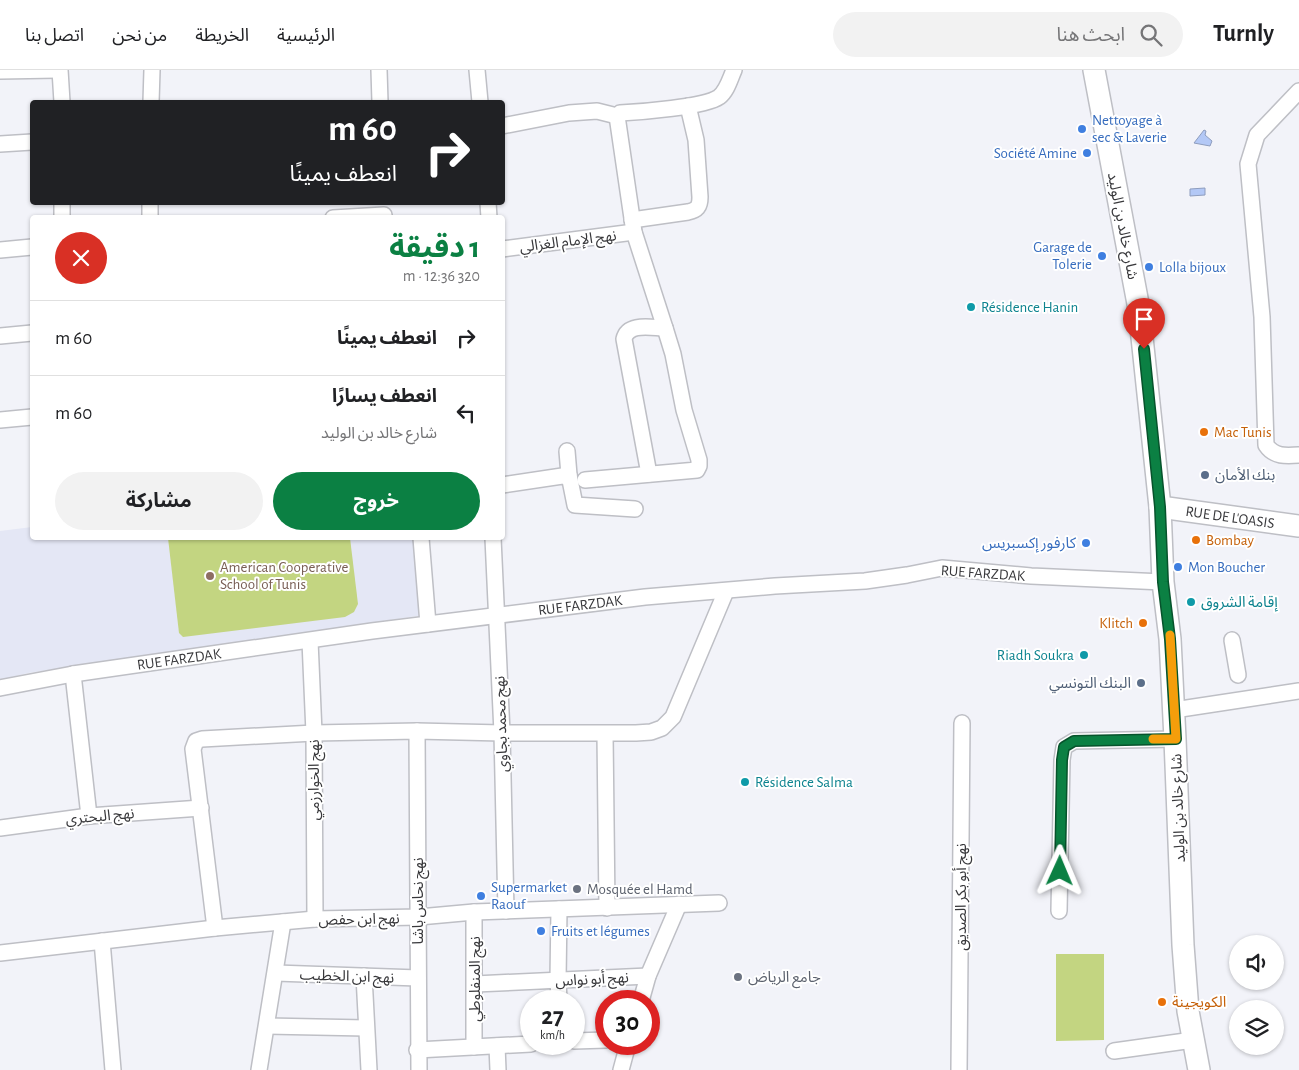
<!DOCTYPE html>
<html lang="ar">
<head>
<meta charset="utf-8">
<style>
	:root { --surface:#fff; --page:#f2f2f2; --text:#202124; --muted:#757577; --line:#e0e0e0; --accent:#0b8043 }
	body { margin:0; font-family:"Alegreya Sans","Noto Sans Arabic",sans-serif; background:var(--page); color:var(--text); direction:rtl; height:100vh; display:flex; flex-direction:column; font-size:19px; white-space:nowrap }
	* { box-sizing:border-box; margin:0 }
	p { font-size:16px; color:var(--muted) }
	.icon { flex:none; width:28px; height:28px; fill:none; stroke:currentColor; stroke-width:2; stroke-linecap:round; stroke-linejoin:round }
	.map { position:relative; flex:1; overflow:hidden; direction:ltr }
	.panel { position:absolute; left:30px; top:145px; width:475px; height:325px; display:flex; flex-direction:column; background:var(--surface); border-radius:5px; box-shadow:0 1px 4px #0004; direction:rtl }
	.panel>* { flex:none }
	.banner { position:absolute; left:30px; top:30px; width:475px; height:105px; border-radius:5px; box-shadow:0 1px 4px #0004; direction:rtl; background:#202124; color:#fff; overflow:hidden }
	.tools { position:absolute; left:1229px; top:865px; display:grid; gap:10px }
	.tools a { display:grid; place-items:center; width:55px; height:55px; border-radius:50%; background:var(--surface); box-shadow:0 1px 4px #0004; font-size:25px }
	.speed { position:absolute; left:520px; top:920px; display:flex; gap:10px; font-size:25px; font-weight:700; text-align:center }
	.speed>* { display:grid; place-content:center; width:65px; height:65px; border-radius:50%; background:var(--surface); box-shadow:0 1px 4px #0004; line-height:1 }
	.speed small { font-size:12px; font-weight:400 }
	.speed .limit { border:8px solid #d22; background:#fff; color:#111 }
	.pin { position:absolute; display:grid; place-items:center; width:42px; height:42px; color:#fff; margin:-51px -21px; border-radius:50% 50% 50% 0; rotate:-45deg; box-shadow:0 0 5px #0007 }
	.pin .icon { rotate:45deg }
	.me { position:absolute; width:55px; margin:-28px; rotate:1deg; stroke-linejoin:round; filter:drop-shadow(0 0 4px #0008) }
	.turn { display:flex; align-items:center; gap:18px; height:105px; padding:0 25px; font-size:22px }
	.turn .icon { width:65px; height:65px; stroke-width:2.5 }
	.turn b { display:block; font-size:35px; line-height:42px }
	.round { display:grid; place-items:center; flex:none; width:52px; height:52px; border-radius:26px; background:var(--page) }
	.summary { display:flex; align-items:center; justify-content:space-between; height:85px; padding:0 25px }
	h1 { font-size:30px; font-weight:700; line-height:38px; color:var(--accent) }
	.button { display:flex; gap:10px; margin-top:auto; padding:10px 25px }
	.button a { flex:1; height:58px; border-radius:30px; background:var(--accent); color:#fff; font-size:20px; font-weight:700; line-height:58px; text-align:center }
	.button a+a { background:var(--page); color:var(--text) }
	ul { padding:0; list-style:none }
	li { display:flex; align-items:center; gap:15px; height:75px; padding:0 25px; border-top:1px solid var(--line) }
	li div { flex:1 }
	li b { display:block; font-size:19px }
	li em { font-style:normal }
	header { display:flex; align-items:center; gap:30px; box-sizing:border-box; height:70px; padding:0 25px; background:var(--surface); border-bottom:1px solid var(--line) }
	header strong { font-size:24px }
	nav { display:flex; gap:28px; margin-inline-start:auto; font-size:18px }
	.search { width:350px; height:45px; background:var(--page); display:flex; align-items:center; gap:12px; box-sizing:border-box; padding:0 18px; border-radius:28px; color:var(--muted); font-size:19px }
	.map>svg:first-child { display:block }
</style>
</head>
<body>
<header>
<strong>Turnly</strong>
<div class="search"><svg class="icon" aria-label="search" viewBox="0 0 24 24"><circle cx="10" cy="10" r="6"/><path d="M15 15l6 6"/></svg>ابحث هنا</div>
<nav><a>الرئيسية</a><a>الخريطة</a><a>من نحن</a><a>اتصل بنا</a></nav>
</header>
<div class="map">
<svg width="1299" height="1000" viewBox="0 0 1299 1000">
	<rect width="100%" height="100%" fill="#f2f3f9"/>
	<!-- built -->
	<polygon fill="#e4e7f5" points="32,457 32,468 416,468 424,545 28,603 0,610 0,461"/>
	<!-- green -->
	<g fill="#c3d581">
		<polygon points="168,468 350,468 358,534 354,542 345,547 183,567 179,563"/>
		<polygon points="1056,884 1104,884 1104,970 1056,971"/>
	</g>
	<!-- water -->
	<g fill="#b3c8f6" stroke="#8e9dbe">
		<polygon points="1204,60 1206,61 1205,65 1212,71 1210,76 1194,73"/>
		<polygon points="1205,118 1205,125 1190,126 1190,119"/>
	</g>
	<g fill="none" stroke-linecap="round" stroke-linejoin="round">
		<defs>
			<g id="street">
				<polyline points="60,0 62,32"/>
				<polyline points="379,0 380,32"/>
				<polyline points="477,0 480,32"/>
				<polyline points="0,1 57,0"/>
				<path d="M1299 21 1257 65 1248 94 1262 247 1266 375C1274 387 1286 386 1299 385"/>
				<polyline points="151,32 152,0"/>
				<path d="M502 56 569 43 597 41 617 46 620 43C640 42 705 37 719 27 727 21 730 9 734 0"/>
				<polyline points="0,74 32,72"/>
				<polyline points="62,132 62,148"/>
				<polyline points="150,132 150,148"/>
				<polyline points="488,132 489,148"/>
				<polyline points="333,148 384,145"/>
				<path d="M632 150 688 142C697 140 700 137 700 127L696 70 688 36"/>
				<polyline points="502,179 634,162"/>
				<polyline points="0,180 32,177"/>
				<polyline points="0,266 32,263"/>
				<polyline points="0,350 32,347"/>
				<polyline points="567,381 569,405"/>
				<path d="M649 404 624 269C628 252 652 258 665 258"/>
				<polyline points="585,410 697,400 699,396 699,390 684,340 673,284 665,258 634,162 617,46"/>
				<polyline points="502,415 569,405 575,435 635,439"/>
				<polyline points="421,468 428,554"/>
				<polyline points="493,468 502,663 506,841"/>
				<polyline points="1232,570 1238,605"/>
				<polyline points="310,571 314,663 315,849"/>
				<polyline points="73,604 89,746"/>
				<polyline points="0,618 73,604 372,561 645,527 775,516 865,511 907,505 942,498 1031,506 1163,512"/>
				<polyline points="1174,640 1299,621"/>
				<polyline points="417,661 419,1000"/>
				<polyline points="605,664 607,838"/>
				<polyline points="0,758 89,746 201,738"/>
				<polyline points="559,839 558,910 559,931"/>
				<polyline points="1059,841 1062,690 1064,677 1074,671 1175,669"/>
				<polyline points="215,858 193,679 196,671 202,669 314,663 417,661 502,663 636,663 651,662 662,658 673,647 726,521"/>
				<polyline points="102,871 113,1000"/>
				<polyline points="0,883 215,858 315,849 419,847 474,842 719,833"/>
				<polyline points="276,903 418,908"/>
				<polyline points="364,906 369,1000"/>
				<polyline points="475,914 648,906"/>
				<polyline points="641,931 648,906 679,834"/>
				<polyline points="267,956 366,958"/>
				<polyline points="574,971 606,970"/>
				<polyline points="497,976 498,1000"/>
				<polyline points="474,977 474,842"/>
				<polyline points="417,980 531,974"/>
				<polyline points="1114,981 1193,970"/>
				<polyline points="259,1000 283,852"/>
				<polyline points="621,1000 628,974"/>
				<polyline points="959,1000 962,653"/>
			</g>
			<g id="secondary">
				<polyline points="1094,0 1139,239 1160,437 1163,512 1170,569 1175,669 1183,875 1188,941 1199,1000"/>
				<polyline points="1160,437 1299,456"/>
			</g>
		</defs>
		<!-- street casing -->
		<use href="#street" stroke="#bebfc5" stroke-width="18"/>
		<!-- secondary casing -->
		<use href="#secondary" stroke="#bebfc5" stroke-width="24"/>
		<!-- street -->
		<use href="#street" stroke="#fff" stroke-width="15"/>
		<!-- secondary -->
		<use href="#secondary" stroke="#fff" stroke-width="21"/>
	</g>
	<g fill="none" stroke-linecap="round" stroke-linejoin="round">
		<defs>
			<polyline id="route" points="1060,801 1062,690 1064,677 1074,671 1176,669 1170,569 1163,512 1160,437 1144,279"/>
		</defs>
		<!-- route casing -->
		<use href="#route" stroke="#07532c" stroke-width="12"/>
		<!-- route -->
		<use href="#route" stroke="#0b8043" stroke-width="9"/>
		<!-- slow -->
		<polyline stroke="#f59e0b" stroke-width="9" points="1153,669 1176,669 1170,565"/>
	</g>
	<!-- markers -->
	<g fill="#3f7fe0" stroke="#fff" stroke-width="2">
		<circle cx="1082" cy="59" r="5"/>
		<circle cx="1087" cy="83" r="5"/>
		<circle cx="1102" cy="186" r="5"/>
		<circle cx="1149" cy="197" r="5"/>
		<circle cx="1086" cy="473" r="5"/>
		<circle cx="1178" cy="497" r="5"/>
		<circle cx="481" cy="826" r="5"/>
		<circle cx="541" cy="861" r="5"/>
	</g>
	<g fill="#0f9aa8" stroke="#fff" stroke-width="2">
		<circle cx="971" cy="237" r="5"/>
		<circle cx="1191" cy="532" r="5"/>
		<circle cx="1084" cy="585" r="5"/>
		<circle cx="745" cy="712" r="5"/>
	</g>
	<g fill="#e8710a" stroke="#fff" stroke-width="2">
		<circle cx="1204" cy="362" r="5"/>
		<circle cx="1196" cy="470" r="5"/>
		<circle cx="1143" cy="553" r="5"/>
		<circle cx="1162" cy="932" r="5"/>
	</g>
	<g fill="#5c6f8a" stroke="#fff" stroke-width="2">
		<circle cx="1205" cy="405" r="5"/>
		<circle cx="1141" cy="613" r="5"/>
	</g>
	<circle fill="#8d6e63" stroke="#fff" stroke-width="2" cx="210" cy="506" r="5"/>
	<g fill="#6b7280" stroke="#fff" stroke-width="2">
		<circle cx="577" cy="819" r="5"/>
		<circle cx="738" cy="907" r="5"/>
	</g>
	<g text-anchor="middle" stroke-width="4" stroke-linejoin="round" paint-order="stroke">
		<!-- shop labels -->
		<g font-size="15" fill="#366cbe" stroke="#fff" text-anchor="start">
			<text x="1092" y="55">Nettoyage à<tspan x="1092" dy="17">sec &amp; Laverie</tspan></text>
			<text x="1077" y="88" text-anchor="end">Société Amine</text>
			<text x="1092" y="182" text-anchor="end">Garage de<tspan x="1092" dy="17">Tolerie</tspan></text>
			<text x="1159" y="202">Lolla bijoux</text>
			<text x="1076" y="478" text-anchor="end">كارفور إكسبريس</text>
			<text x="1188" y="502">Mon Boucher</text>
			<text x="491" y="822">Supermarket<tspan x="491" dy="17">Raouf</tspan></text>
			<text x="551" y="866">Fruits et légumes</text>
		</g>
		<!-- street labels -->
		<g font-size="15" fill="#38383b" stroke="#fff">
			<text transform="translate(1123 156) rotate(79)" y="5">شارع خالد بن الوليد</text>
			<text transform="translate(568 171) rotate(-7)" y="5">نهج الإمام الغزالي</text>
			<text transform="translate(1230 447) rotate(8)" y="5">RUE DE L'OASIS</text>
			<text transform="translate(983 503) rotate(4)" y="5">RUE FARZDAK</text>
			<text transform="translate(580 535) rotate(-7)" y="5">RUE FARZDAK</text>
			<text transform="translate(179 589) rotate(-8)" y="5">RUE FARZDAK</text>
			<text transform="translate(501 654) rotate(-92)" y="5">نهج محمد بجاوي</text>
			<text transform="translate(314 710) rotate(-90)" y="5">نهج الخوارزمي</text>
			<text transform="translate(1178 738) rotate(-92)" y="5">شارع خالد بن الوليد</text>
			<text transform="translate(100 746) rotate(-5)" y="5">نهج البحتري</text>
			<text transform="translate(961 827) rotate(-90)" y="5">نهج أبو بكر الصديق</text>
			<text transform="translate(418 831) rotate(-90)" y="5">نهج نحاس باشا</text>
			<text transform="translate(359 849) rotate(-1)" y="5">نهج ابن حفص</text>
			<text transform="translate(347 906) rotate(2)" y="5">نهج ابن الخطيب</text>
			<text transform="translate(475 909) rotate(-90)" y="5">نهج المنفلوطي</text>
			<text transform="translate(592 909) rotate(-3)" y="5">نهج أبو نواس</text>
		</g>
		<!-- culture labels -->
		<g font-size="15" fill="#0d838f" stroke="#fff" text-anchor="start">
			<text x="981" y="242">Résidence Hanin</text>
			<text x="1201" y="537">إقامة الشروق</text>
			<text x="1074" y="590" text-anchor="end">Riadh Soukra</text>
			<text x="755" y="717">Résidence Salma</text>
		</g>
		<!-- food labels -->
		<g font-size="15" fill="#c56008" stroke="#fff" text-anchor="start">
			<text x="1214" y="367">Mac Tunis</text>
			<text x="1206" y="475">Bombay</text>
			<text x="1133" y="558" text-anchor="end">Klitch</text>
			<text x="1172" y="937">الكويجينة</text>
		</g>
		<!-- service labels -->
		<g font-size="15" fill="#4e5e75" stroke="#fff" text-anchor="start">
			<text x="1215" y="410">بنك الأمان</text>
			<text x="1131" y="618" text-anchor="end">البنك التونسي</text>
		</g>
		<!-- education labels -->
		<g font-size="15" fill="#785e54" stroke="#fff" text-anchor="start">
			<text x="220" y="502">American Cooperative<tspan x="220" dy="17">School of Tunis</tspan></text>
		</g>
		<!-- worship labels -->
		<g font-size="15" fill="#5b616d" stroke="#fff" text-anchor="start">
			<text x="587" y="824">Mosquée el Hamd</text>
			<text x="748" y="912">جامع الرياض</text>
		</g>
	</g>
</svg>
<div class="tools">
<a><svg class="icon" aria-label="sound" viewBox="0 0 24 24"><path d="M4 9h4l5-4v14l-5-4H4zM17 9q2 3 0 6"/></svg></a>
<a><svg class="icon" aria-label="layers" viewBox="0 0 24 24"><path d="M12 4l9 5-9 5-9-5zM3 14l9 5 9-5"/></svg></a>
</div>
<div class="speed"><div>27<small>km/h</small></div><div class="limit">30</div></div>
<div class="pin" style="left:1144px;top:279px;background:#d93025"><svg class="icon" aria-label="arrive" viewBox="0 0 24 24"><path d="M6 21V4h12l-3 4 3 4H6"/></svg></div>
<svg class="me" style="left:1060px;top:801px" viewBox="-20 -20 40 40"><path d="M0-17L14 15 0 8-14 15z" fill="#0b8043" stroke="#fff" stroke-width="4"/></svg>
<div class="banner">
<div class="turn"><svg class="icon" aria-label="right" viewBox="0 0 24 24"><path d="M7 20v-9h11M14 6l5 5-5 5"/></svg><div><b>60 m</b>انعطف يمينًا</div></div>
</div>
<section class="panel">
<div class="summary"><div><h1>1 دقيقة</h1><p>320 m · 12:36</p></div><a class="round" style="background:#d93025;color:#fff"><svg class="icon" aria-label="close" viewBox="0 0 24 24"><path d="M6 6l12 12M18 6L6 18"/></svg></a></div>
<ul>
<li><svg class="icon" aria-label="right" viewBox="0 0 24 24"><path d="M7 20v-9h11M14 6l5 5-5 5"/></svg><div><b>انعطف يمينًا</b></div><em>60 m</em></li>
<li><svg class="icon" aria-label="left" viewBox="0 0 24 24"><path d="M17 20v-9H6M10 6l-5 5 5 5"/></svg><div><b>انعطف يسارًا</b><p>شارع خالد بن الوليد</p></div><em>60 m</em></li>
</ul>
<div class="button"><a>خروج</a><a>مشاركة</a></div>
</section>
</div>
</body>
</html>
